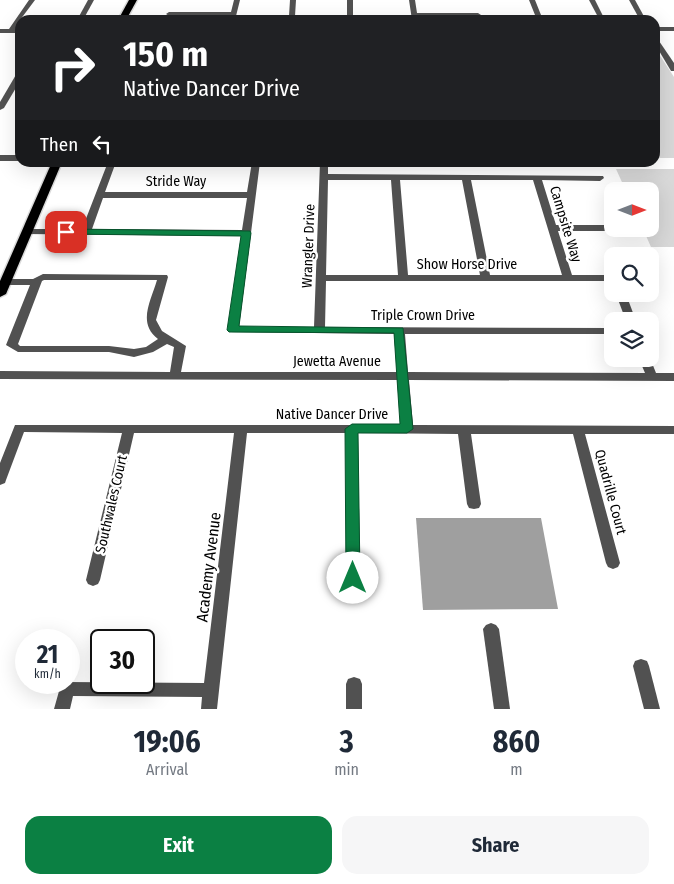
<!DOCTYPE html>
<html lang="en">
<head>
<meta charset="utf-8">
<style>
	:root { --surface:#fff; --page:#f6f6f7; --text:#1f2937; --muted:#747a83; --accent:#0b8043 }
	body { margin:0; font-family:"Fira Sans Condensed",sans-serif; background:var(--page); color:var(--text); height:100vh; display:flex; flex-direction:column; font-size:19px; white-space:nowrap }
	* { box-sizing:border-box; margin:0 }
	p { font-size:16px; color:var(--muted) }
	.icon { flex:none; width:28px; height:28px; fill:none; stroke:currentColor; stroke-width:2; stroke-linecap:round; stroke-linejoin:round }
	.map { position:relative; height:709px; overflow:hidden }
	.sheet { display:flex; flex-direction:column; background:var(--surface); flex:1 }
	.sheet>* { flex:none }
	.banner { position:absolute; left:15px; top:15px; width:645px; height:152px; border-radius:15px; box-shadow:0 5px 20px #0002; background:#202124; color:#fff; overflow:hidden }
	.needle { width:32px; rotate:90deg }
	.controls { position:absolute; left:604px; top:182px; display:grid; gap:10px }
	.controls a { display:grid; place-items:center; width:55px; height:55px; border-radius:10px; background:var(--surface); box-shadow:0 5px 20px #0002; font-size:25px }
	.speed { position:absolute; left:15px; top:629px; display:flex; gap:10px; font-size:25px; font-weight:700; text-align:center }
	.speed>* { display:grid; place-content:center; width:65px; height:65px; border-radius:50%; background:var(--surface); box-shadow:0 5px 20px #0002; line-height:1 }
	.speed small { font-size:12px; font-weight:400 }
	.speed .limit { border:2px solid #111; border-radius:8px; background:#fff; color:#111 }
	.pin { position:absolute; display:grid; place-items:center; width:42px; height:42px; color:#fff; margin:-21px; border-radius:10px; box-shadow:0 2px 8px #0006 }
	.me { position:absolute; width:55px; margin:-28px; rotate:0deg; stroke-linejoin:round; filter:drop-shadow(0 0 4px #0008) }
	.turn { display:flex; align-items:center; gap:18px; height:105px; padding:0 25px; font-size:22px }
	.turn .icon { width:65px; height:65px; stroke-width:2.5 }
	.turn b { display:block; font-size:35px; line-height:42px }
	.then { display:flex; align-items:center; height:48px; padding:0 25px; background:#0003; gap:10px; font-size:19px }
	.eta { display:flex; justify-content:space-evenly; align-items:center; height:85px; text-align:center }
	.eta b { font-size:30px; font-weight:700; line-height:35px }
	.action { display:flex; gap:10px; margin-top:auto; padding:10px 25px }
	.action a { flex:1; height:58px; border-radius:15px; background:var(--accent); color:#fff; font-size:20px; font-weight:700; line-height:58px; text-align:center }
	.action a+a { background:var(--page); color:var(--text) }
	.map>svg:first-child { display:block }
</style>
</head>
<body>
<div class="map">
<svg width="674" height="709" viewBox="0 0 674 709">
	<rect width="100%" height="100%" fill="#fff"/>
	<!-- green -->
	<g fill="#d8d8d8">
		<polygon points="655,48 674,77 674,158 655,158"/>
		<polygon points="616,169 674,169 674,247 651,247 643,229 650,229 650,191 626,191"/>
	</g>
	<!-- water -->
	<polygon fill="#9f9f9f" points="416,518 541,518 558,609 423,610"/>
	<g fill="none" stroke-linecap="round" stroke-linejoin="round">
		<defs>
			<g id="major">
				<polygon points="129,0 137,0 126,20 118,20"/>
				<polygon points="52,162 62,162 6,294 0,297 0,281"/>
			</g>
		</defs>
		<!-- major casing -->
		<use href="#major" stroke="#dbdbdb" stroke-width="3"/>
		<!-- minor -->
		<g fill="#515151" fill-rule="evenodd">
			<polygon points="29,0 35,0 20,20 16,29 20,29 20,33 0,33 0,29 9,29"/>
			<polygon points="88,0 94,0 83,20 77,20"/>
			<polygon points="234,0 240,0 235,20 229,20 230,16 169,16 166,14 169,12 231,12"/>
			<polygon points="290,0 296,0 295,16 292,18 289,16"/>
			<rect x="347" y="0" width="6" height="20"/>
			<polygon points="409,0 415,0 417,13 478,13 481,15 478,17 418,17 418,20 412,20"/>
			<polygon points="529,0 535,0 543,20 537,20"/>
			<polygon points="589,0 595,0 603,16 602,17 598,17"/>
			<polygon points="629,0 635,0 646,20 640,20"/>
			<rect x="655" y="27" width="19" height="4"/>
			<polygon points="655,37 657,38 674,63 674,71 671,71 655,44"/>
			<polygon points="17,73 20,73 20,81 4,108 0,110 0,102"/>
			<rect x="0" y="155" width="20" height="6"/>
			<path d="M108 162H116L105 192H247L252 162H260L239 327H314L320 162H328V174L603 176 604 178 600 181 542 180 556 225H612V229H616L612 231H558L572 275H612V281H326L325 327 612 328V334H405L408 372 645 373 639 359 650 358 656 373H674V381L409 380 413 425 674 426V434H585L620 563 618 567 613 569 608 567 606 563 573 434H471L481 504 479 508 474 509 469 508 467 504 458 434 358 433 360 578 358 582 353 584 348 582 346 578V433H247L217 709H201L202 697 73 696 70 709H54L61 684 65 682 204 683 234 433H134L100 580 98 584 93 586 88 584 86 580 122 433 24 432 6 480 5 483 0 485V463L15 425H401L397 380 0 379V371L170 372 174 347 167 344 153 352 134 357 109 352H18L6 345 30 285H5L0 282 5 279H33L43 274 167 275 168 277 156 320 162 331 186 346 181 372H397L394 334 229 332 228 330 241 236 24 234V230L27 229H82ZM328 180H391L398 275H326ZM400 180H462L480 275H408ZM471 180H533L562 275H490ZM103 198H247L242 230 92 229ZM44 280H157C151 301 137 323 158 339L146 347 134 349 109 346H20L18 344 42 281Z"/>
			<polygon points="616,294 626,294 636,321 626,321"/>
			<polygon points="491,623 496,625 499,629 510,709 494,709 483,629 486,625"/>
			<polygon points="641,659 647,661 649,666 660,709 644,709 633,666 635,661"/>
			<polygon points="354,677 360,679 362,684 362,709 346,709 346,684 348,679"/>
		</g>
		<!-- major -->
		<use href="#major" fill="#000" fill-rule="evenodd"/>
	</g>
	<!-- route -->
	<polygon fill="#0b8043" stroke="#07532c" points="66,229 250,231 251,233 239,326 403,328 413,429 407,433 358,433 360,578 358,582 353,583 348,582 346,578 345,429 352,424 400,424 394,333 229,332 227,330 241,236 63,234 63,230"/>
	<g text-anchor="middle" stroke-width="5" stroke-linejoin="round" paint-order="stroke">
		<!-- street labels -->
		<g font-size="14" fill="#000" stroke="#fff">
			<text x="176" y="186">Stride Way</text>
			<text transform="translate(566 224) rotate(73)" y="5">Campsite Way</text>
			<text transform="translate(308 246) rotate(-88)" y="5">Wrangler Drive</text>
			<text x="467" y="269">Show Horse Drive</text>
			<text x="423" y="320">Triple Crown Drive</text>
			<text x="337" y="366">Jewetta Avenue</text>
			<text x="332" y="419">Native Dancer Drive</text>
			<text transform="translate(611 492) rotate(75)" y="5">Quadrille Court</text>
			<text transform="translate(111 504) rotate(-77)" y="5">Southwales Court</text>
		</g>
		<!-- near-street labels -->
		<g font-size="16" fill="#000" stroke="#fff">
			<text transform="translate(208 567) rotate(-83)" y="6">Academy Avenue</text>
		</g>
	</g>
</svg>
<div class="controls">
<a><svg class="needle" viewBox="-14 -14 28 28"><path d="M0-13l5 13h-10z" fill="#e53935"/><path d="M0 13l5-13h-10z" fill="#747a83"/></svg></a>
<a><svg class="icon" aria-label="search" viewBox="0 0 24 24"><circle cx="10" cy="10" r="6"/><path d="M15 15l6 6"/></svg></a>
<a><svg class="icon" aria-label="layers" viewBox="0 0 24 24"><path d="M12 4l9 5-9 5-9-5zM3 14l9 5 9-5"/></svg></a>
</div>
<div class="speed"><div>21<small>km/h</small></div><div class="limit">30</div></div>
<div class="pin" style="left:66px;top:232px;background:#d93025"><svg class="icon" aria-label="arrive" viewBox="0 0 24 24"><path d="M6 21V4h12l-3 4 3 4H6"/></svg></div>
<svg class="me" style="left:353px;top:578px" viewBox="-20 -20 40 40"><circle r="19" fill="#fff"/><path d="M0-13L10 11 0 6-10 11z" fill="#0b8043"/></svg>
<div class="banner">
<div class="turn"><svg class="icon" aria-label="right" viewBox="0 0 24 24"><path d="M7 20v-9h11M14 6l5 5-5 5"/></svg><div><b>150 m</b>Native Dancer Drive</div></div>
<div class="then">Then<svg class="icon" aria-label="left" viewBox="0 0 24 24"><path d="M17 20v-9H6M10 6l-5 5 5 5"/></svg></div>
</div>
</div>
<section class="sheet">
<div class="eta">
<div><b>19:06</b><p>Arrival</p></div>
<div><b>3</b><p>min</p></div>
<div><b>860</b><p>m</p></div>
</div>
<div class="action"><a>Exit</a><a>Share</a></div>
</section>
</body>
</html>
